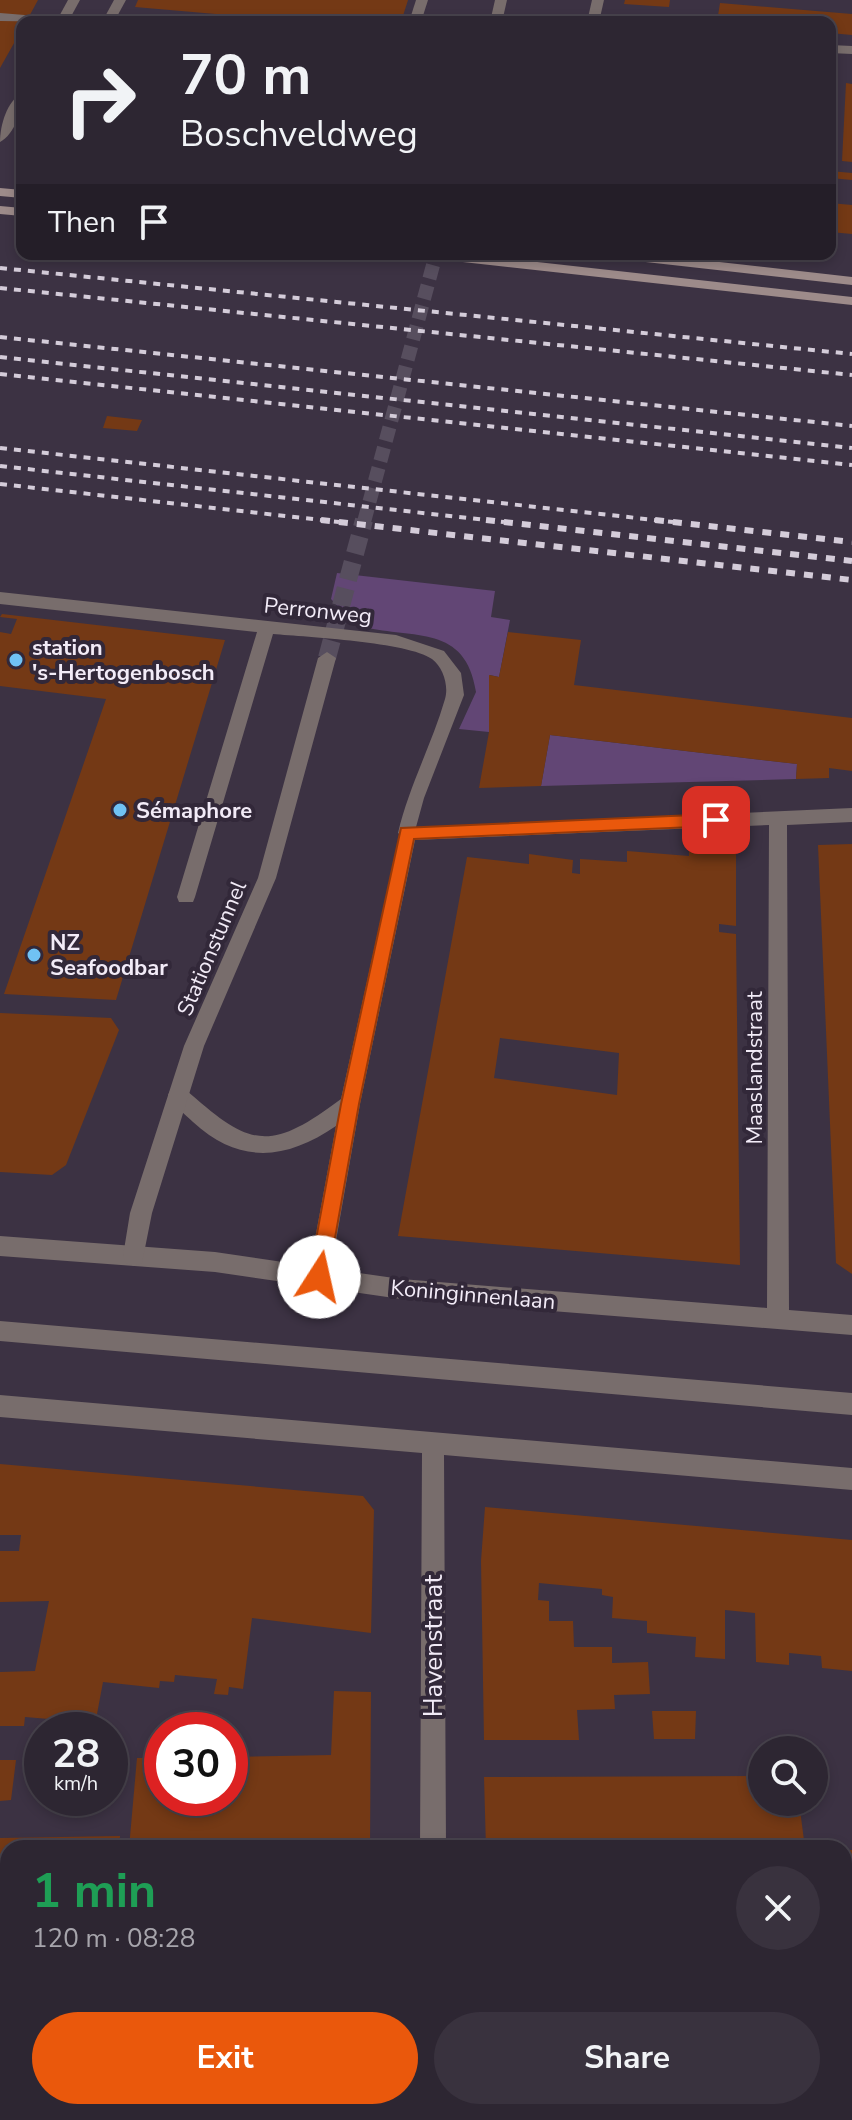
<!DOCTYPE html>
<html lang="en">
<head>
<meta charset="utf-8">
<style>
	:root { --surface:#2d2632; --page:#39323e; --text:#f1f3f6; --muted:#a7a5ac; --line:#48434d; --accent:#ea580c }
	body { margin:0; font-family:"Nunito Sans",sans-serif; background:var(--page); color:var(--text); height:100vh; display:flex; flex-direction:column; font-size:30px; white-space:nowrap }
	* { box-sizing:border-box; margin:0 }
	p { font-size:26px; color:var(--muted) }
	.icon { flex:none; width:44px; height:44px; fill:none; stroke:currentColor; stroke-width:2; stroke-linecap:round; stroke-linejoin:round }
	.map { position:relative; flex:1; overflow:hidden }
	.sheet { position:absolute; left:0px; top:1840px; width:852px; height:280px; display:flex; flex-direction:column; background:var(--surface); border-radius:24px 24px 0 0; box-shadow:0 4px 12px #0003,0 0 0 2px var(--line) }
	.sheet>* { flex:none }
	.top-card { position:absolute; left:16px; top:16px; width:820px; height:244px; border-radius:16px; box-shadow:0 4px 12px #0003,0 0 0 2px var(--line); background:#2d2632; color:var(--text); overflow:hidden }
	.controls { position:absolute; left:748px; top:1736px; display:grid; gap:16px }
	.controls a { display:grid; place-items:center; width:80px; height:80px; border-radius:50%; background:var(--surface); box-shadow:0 4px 12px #0003,0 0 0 2px var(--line); font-size:40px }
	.speed { position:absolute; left:24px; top:1712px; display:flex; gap:16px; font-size:40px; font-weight:700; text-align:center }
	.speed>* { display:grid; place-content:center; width:104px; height:104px; border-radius:50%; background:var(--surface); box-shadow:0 4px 12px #0003,0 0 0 2px var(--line); line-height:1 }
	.speed small { font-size:20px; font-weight:400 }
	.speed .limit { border:12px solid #d22; background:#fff; color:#111 }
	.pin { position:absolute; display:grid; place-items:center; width:68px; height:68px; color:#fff; margin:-34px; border-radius:16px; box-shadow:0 4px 12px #0006 }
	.me { position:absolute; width:88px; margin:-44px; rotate:10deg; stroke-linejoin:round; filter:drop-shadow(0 0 6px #0008) }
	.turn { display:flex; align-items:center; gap:28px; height:168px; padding:0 32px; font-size:36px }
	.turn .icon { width:104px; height:104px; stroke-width:2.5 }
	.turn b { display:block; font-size:56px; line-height:68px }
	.then { display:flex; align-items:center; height:76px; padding:0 32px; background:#0003; gap:16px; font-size:30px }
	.round { display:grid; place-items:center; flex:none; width:84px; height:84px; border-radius:42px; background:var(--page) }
	.summary { display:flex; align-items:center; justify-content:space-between; height:136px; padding:0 32px }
	h1 { font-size:48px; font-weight:700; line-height:60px; color:#1e9e55 }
	.button { display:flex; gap:16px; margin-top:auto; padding:16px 32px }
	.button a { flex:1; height:92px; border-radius:48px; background:var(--accent); color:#fff; font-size:32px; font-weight:700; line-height:92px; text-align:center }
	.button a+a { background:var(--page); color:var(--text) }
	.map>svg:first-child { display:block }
</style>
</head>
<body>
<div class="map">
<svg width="852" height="2120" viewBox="0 0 852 2120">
	<rect width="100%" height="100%" fill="#3c3243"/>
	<!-- green -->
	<g fill="#624675">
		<path d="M337 573 495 591 491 617 510 620 499 677 490 675 489 732 459 729 476 692C466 624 413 639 364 627 353 624 340 608 331 599Z"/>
		<polygon points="550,735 797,764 796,779 541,786"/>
	</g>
	<!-- building -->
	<g fill="#743915" fill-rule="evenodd">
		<polygon points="0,0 38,0 26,22 22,22 22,29 0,68"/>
		<polygon points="138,0 408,0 401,22 307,22 135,7"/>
		<polygon points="625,0 670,0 669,7 624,4"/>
		<polygon points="720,3 852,14 852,35 830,33 830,22 717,22"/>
		<polygon points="846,83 852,84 852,162 842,161"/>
		<polygon points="830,171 852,173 852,180 830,178"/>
		<polygon points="830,203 852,205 852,234 830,232"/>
		<polygon points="107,416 142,420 137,431 103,428"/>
		<polygon points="2,614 225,640 116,1000 4,994 106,699 0,686 0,632 11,634 17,619 0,617"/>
		<polygon points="508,632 581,640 574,685 852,718 852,771 829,768 829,778 796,779 797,764 550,735 541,786 479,788 489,732 489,675 499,677"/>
		<polygon points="852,844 852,1274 836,1263 818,845"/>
		<path d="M689 850 736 853V926L719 924V932L736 934 740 1265 398 1236 467 857 529 864V854L573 860 572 873 580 874V859L627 862V851L689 856ZM500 1038 619 1053 617 1095 494 1078Z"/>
		<polygon points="0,1013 111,1018 119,1030 66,1165 52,1175 0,1172"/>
		<polygon points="0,1464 363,1496 374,1510 371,1633 252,1618 243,1689 229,1687 228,1695 214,1694 217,1679 175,1675 174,1682 160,1681 159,1688 103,1682 94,1730 46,1730 49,1719 25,1717 24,1726 0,1726 0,1672 35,1671 49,1601 0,1602 0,1551 19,1551 21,1535 0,1535"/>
		<polygon points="485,1507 852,1540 852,1671 822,1668 821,1656 789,1653 789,1665 756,1662 755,1613 725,1610 725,1659 695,1657 696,1637 647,1633 647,1621 612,1618 613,1597 602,1595 602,1589 539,1583 538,1600 549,1601 549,1621 573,1621 574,1647 612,1647 612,1663 648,1662 650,1694 614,1695 615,1709 577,1710 579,1740 484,1740 481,1561"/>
		<polygon points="334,1691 371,1692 370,1848 129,1848 137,1758 162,1758 162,1798 230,1798 230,1757 331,1755"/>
		<polygon points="652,1711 696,1711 695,1739 654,1739"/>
		<polygon points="0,1760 16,1760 11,1800 0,1801"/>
		<polygon points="762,1776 762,1802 799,1802 805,1848 486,1848 484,1777"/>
		<polygon points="120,1836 119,1848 8,1848 8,1872 0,1872 0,1838"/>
		<polygon points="844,1850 852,1850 852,2120 492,2120 492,2112 844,2112"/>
		<polygon points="0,2059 8,2059 8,2112 368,2112 368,2120 0,2120"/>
	</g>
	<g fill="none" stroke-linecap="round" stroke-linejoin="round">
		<!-- tertiary-tunnel-far1 -->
		<polyline stroke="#574e5e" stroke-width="14" stroke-dasharray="14 7" stroke-linecap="butt" points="364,522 436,254"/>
		<!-- tertiary-tunnel -->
		<polyline stroke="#574e5e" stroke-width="18" stroke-dasharray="18 9" stroke-linecap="butt" points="327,658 364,520"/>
		<!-- service -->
		<g fill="#786d6c" fill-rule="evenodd">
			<polygon points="416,0 428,0 421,22 409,22"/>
			<path d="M0 592 396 635 444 651 461 673 464 695 424 798 413 838 407 840 398 833C409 786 432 744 445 699 449 686 443 667 432 659 408 642 307 637 273 634L195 897 193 902H179L177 897 257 632 0 604Z"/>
		</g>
		<!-- pedestrian -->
		<g fill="#786d6c" fill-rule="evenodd">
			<polygon points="114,0 126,0 114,22 102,22"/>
			<polygon points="0,13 62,18 68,22 0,21"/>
		</g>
		<!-- minor -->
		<g fill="#786d6c" fill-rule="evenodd">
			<polygon points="68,0 80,0 68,22 56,22"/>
			<polygon points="592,0 604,0 599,22 587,22"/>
			<polygon points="830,45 852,46 852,54 830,53"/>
			<path d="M22 93C22 110 15 134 0 142 0 125 7 101 22 93Z"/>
			<path d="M852 808V822L787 825 789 1310 852 1315V1335L401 1299 215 1272 0 1256V1236L215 1252 310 1266 336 1126C286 1160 240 1165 193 1122 185 1114 173 1106 168 1095L171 1089 178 1086 185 1089C249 1146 268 1154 341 1099L401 828ZM769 825 767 1308 401 1279 331 1269 360 1104 415 840Z"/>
			<polygon points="0,1395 852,1468 852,1490 444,1455 446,1848 420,1848 422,1453 0,1417"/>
			<rect x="418" y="2112" width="28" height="8"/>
		</g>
		<!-- tertiary -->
		<g fill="#786d6c" fill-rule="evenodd">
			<polygon points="495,0 507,0 502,22 490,22"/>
			<polygon points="327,652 336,658 276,878 204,1046 152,1213 142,1263 134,1266 126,1263 123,1256 130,1213 184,1046 258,878 318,658"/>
			<polygon points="0,1321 852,1393 852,1415 0,1341"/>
		</g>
		<!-- secondary -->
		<g fill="#9d8b8a" fill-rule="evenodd">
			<polygon points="0,188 22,190 22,198 0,196"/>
			<polygon points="0,206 22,208 22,216 0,214"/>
			<polygon points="420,254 465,254 852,297 852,305 427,258"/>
			<polygon points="603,254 648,254 852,277 852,285 610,258"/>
		</g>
		<!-- rail-far1 -->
		<g stroke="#d4ccd9" stroke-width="4" stroke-dasharray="7 7" stroke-linecap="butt">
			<polyline points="0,268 852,354"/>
			<polyline points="0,288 852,375"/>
			<polyline points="0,337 852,426"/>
			<polyline points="0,357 852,448"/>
			<polyline points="0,374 852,465"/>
			<polyline points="0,448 673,522"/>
			<polyline points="0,466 504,522"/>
			<polyline points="0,484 339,522"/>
		</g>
		<!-- rail -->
		<g stroke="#d4ccd9" stroke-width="6" stroke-dasharray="9 9" stroke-linecap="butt">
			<polyline points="321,520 852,580"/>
			<polyline points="486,520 852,561"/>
			<polyline points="655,520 852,542"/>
		</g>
	</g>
	<!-- route -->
	<polygon fill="#ea580c" stroke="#983908" stroke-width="2" points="716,814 724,820 716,826 414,839 359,1104 328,1277 326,1284 319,1286 312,1284 309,1277 341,1104 401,828"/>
	<!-- markers -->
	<g fill="#70c2f4" stroke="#322839" stroke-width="3">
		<circle cx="16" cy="660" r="8"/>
		<circle cx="120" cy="810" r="8"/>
		<circle cx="34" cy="955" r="8"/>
	</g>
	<g text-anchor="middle" stroke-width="8" stroke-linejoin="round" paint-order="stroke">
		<!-- street labels -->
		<g font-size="22" fill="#f2ebf7" stroke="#322839">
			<text transform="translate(318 610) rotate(6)" y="8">Perronweg</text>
			<text transform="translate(211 948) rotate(-67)" y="8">Stationstunnel</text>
			<text transform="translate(754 1068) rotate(-90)" y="8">Maaslandstraat</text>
			<text transform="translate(473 1294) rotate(5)" y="8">Koninginnenlaan</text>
		</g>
		<!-- poi labels -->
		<g font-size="22" font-weight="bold" fill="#f2ebf7" stroke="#322839" text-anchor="start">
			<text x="32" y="655">station<tspan x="32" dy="25">'s-Hertogenbosch</tspan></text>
			<text x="136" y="818">Sémaphore</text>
			<text x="50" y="950">NZ<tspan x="50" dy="25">Seafoodbar</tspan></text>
		</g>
		<!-- near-street labels -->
		<g font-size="26" fill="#f2ebf7" stroke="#322839">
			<text transform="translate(433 1646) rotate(-90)" y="9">Havenstraat</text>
		</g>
	</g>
</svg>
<div class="controls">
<a><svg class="icon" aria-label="search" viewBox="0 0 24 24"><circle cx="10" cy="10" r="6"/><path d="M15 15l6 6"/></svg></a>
</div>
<div class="speed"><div>28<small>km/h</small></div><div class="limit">30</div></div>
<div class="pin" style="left:716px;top:820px;background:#d93025"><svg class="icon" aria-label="arrive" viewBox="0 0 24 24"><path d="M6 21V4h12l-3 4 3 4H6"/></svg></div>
<svg class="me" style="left:319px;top:1277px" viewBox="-20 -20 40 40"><circle r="19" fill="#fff"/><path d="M0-13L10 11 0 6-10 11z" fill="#ea580c"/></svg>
<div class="top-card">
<div class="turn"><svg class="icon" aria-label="right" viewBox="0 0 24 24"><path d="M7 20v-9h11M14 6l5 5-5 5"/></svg><div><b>70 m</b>Boschveldweg</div></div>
<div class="then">Then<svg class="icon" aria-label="arrive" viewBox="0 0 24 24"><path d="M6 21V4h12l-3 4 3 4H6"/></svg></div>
</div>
<section class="sheet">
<div class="summary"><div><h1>1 min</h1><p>120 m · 08:28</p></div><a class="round"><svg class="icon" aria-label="close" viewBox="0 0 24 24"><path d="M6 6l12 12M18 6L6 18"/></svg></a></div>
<div class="button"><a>Exit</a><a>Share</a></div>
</section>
</div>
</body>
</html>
